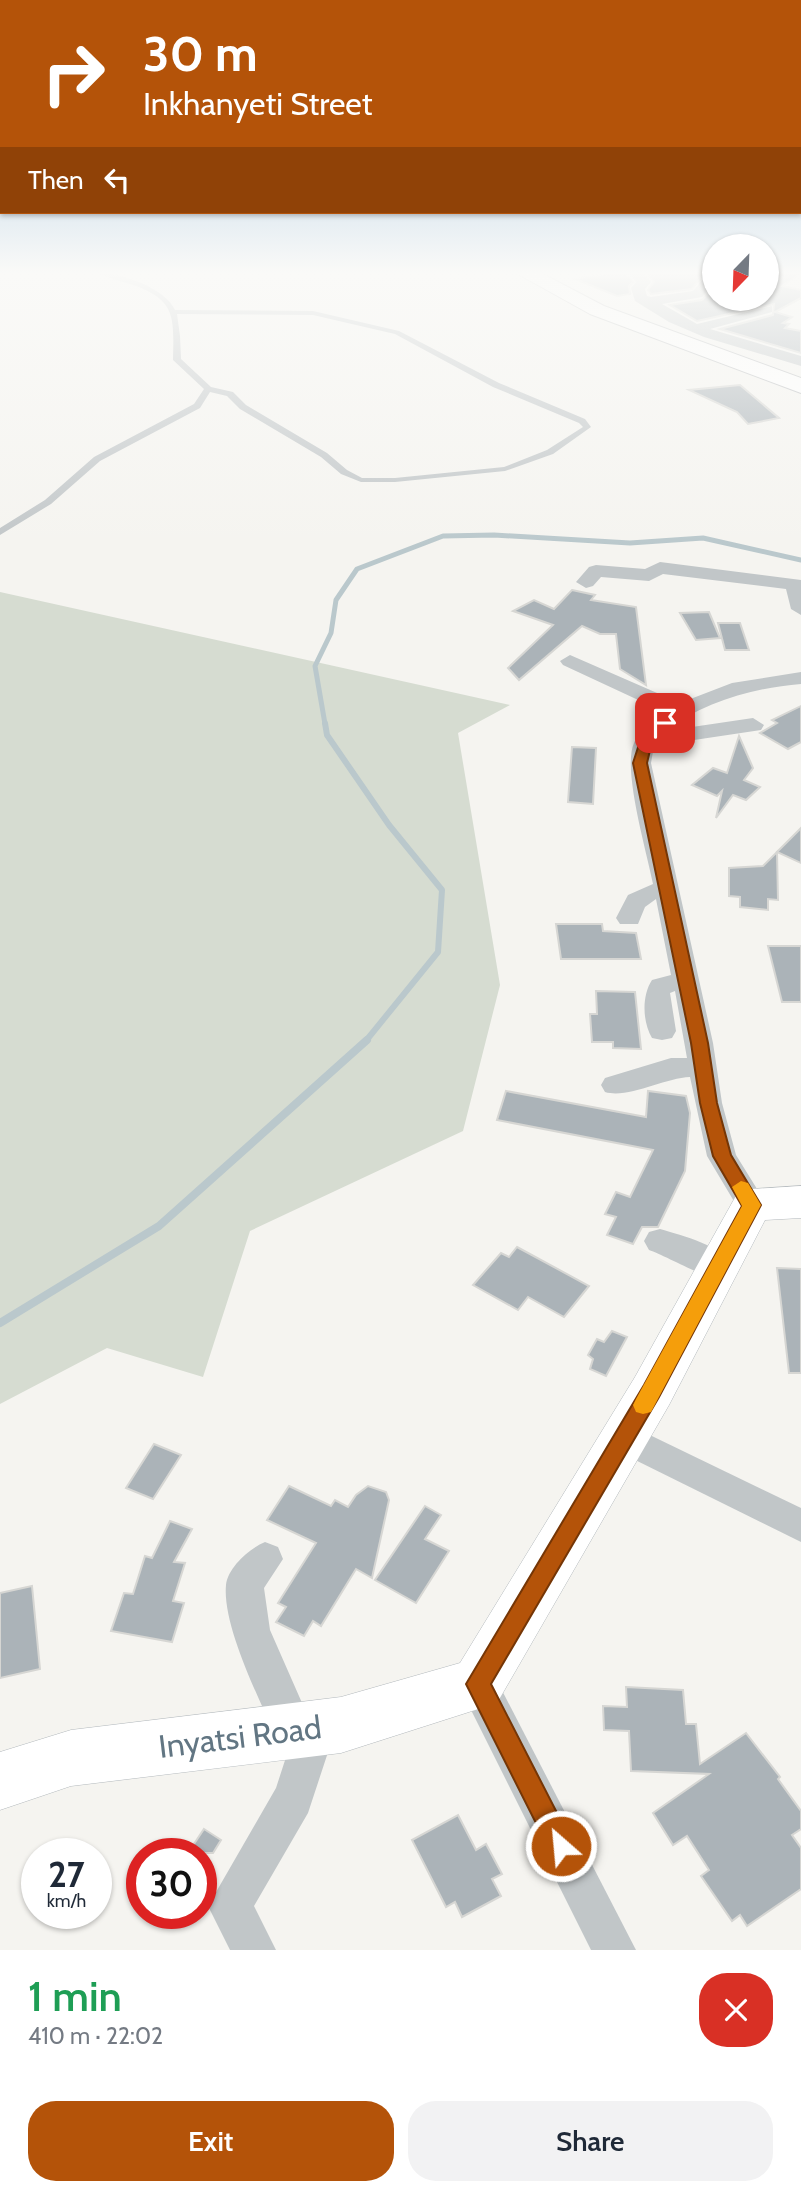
<!DOCTYPE html>
<html lang="en">
<head>
<meta charset="utf-8">
<style>
	:root { --surface:#fff; --page:#f2f2f3; --text:#1f2937; --muted:#747a83; --accent:#b45309 }
	body { margin:0; font-family:Cabin,sans-serif; background:var(--page); color:var(--text); height:100vh; display:flex; flex-direction:column; font-size:26px; white-space:nowrap }
	* { box-sizing:border-box; margin:0 }
	p { font-size:23px; color:var(--muted) }
	.icon { flex:none; width:38px; height:38px; fill:none; stroke:currentColor; stroke-width:2; stroke-linecap:round; stroke-linejoin:round }
	.map { position:relative; height:1950px; overflow:hidden }
	.side { display:flex; flex-direction:column; background:var(--surface); flex:1 }
	.side>* { flex:none }
	.hud { position:absolute; left:0px; top:0px; width:802px; height:214px; box-shadow:0 2px 5px #0004; background:#b45309; color:#fff; overflow:hidden }
	.needle { width:46px; rotate:203deg }
	.tools { position:absolute; left:702px; top:234px; display:grid; gap:14px }
	.tools a { display:grid; place-items:center; width:77px; height:77px; border-radius:50%; background:var(--surface); box-shadow:0 2px 5px #0004; font-size:35px }
	.speed { position:absolute; left:21px; top:1838px; display:flex; gap:14px; font-size:35px; font-weight:700; text-align:center }
	.speed>* { display:grid; place-content:center; width:91px; height:91px; border-radius:50%; background:var(--surface); box-shadow:0 2px 5px #0004; line-height:1 }
	.speed small { font-size:18px; font-weight:400 }
	.speed .limit { border:10px solid #d22; background:#fff; color:#111 }
	.pin { position:absolute; display:grid; place-items:center; width:60px; height:60px; color:#fff; margin:-30px; border-radius:14px; box-shadow:0 4px 10px #0006 }
	.me { position:absolute; width:77px; margin:-38px; rotate:333deg; stroke-linejoin:round; filter:drop-shadow(0 0 5px #0008) }
	.turn { display:flex; align-items:center; gap:24px; height:147px; padding:0 28px; font-size:32px }
	.turn .icon { width:91px; height:91px; stroke-width:2.5 }
	.turn b { display:block; font-size:49px; line-height:60px }
	.then { display:flex; align-items:center; height:66px; padding:0 28px; background:#0003; gap:14px; font-size:26px }
	.round { display:grid; place-items:center; flex:none; width:74px; height:74px; border-radius:28px; background:var(--page) }
	.summary { display:flex; align-items:center; justify-content:space-between; height:119px; padding:0 28px }
	h1 { font-size:42px; font-weight:600; line-height:52px; color:#1e9e55 }
	.button { display:flex; gap:14px; margin-top:auto; padding:14px 28px }
	.button a { flex:1; height:80px; border-radius:28px; background:var(--accent); color:#fff; font-size:28px; font-weight:600; line-height:80px; text-align:center }
	.button a+a { background:var(--page); color:var(--text) }
	.map>svg:first-child { display:block }
</style>
</head>
<body>
<div class="map">
<svg width="801" height="1950" viewBox="0 0 801 1950">
	<rect width="100%" height="100%" fill="#f5f4f0"/>
	<!-- green -->
	<polygon fill="#d6dcd1" points="0,592 510,705 458,733 500,985 463,1131 250,1231 203,1377 107,1348 0,1404"/>
	<g fill="none" stroke-linecap="round" stroke-linejoin="round">
		<!-- stream-far2 -->
		<polyline stroke="#bac8cc" stroke-width="5" points="325,724 315,666 331,633 336,600 357,569 443,536 494,535 630,543 703,538 801,560"/>
		<!-- stream-far1 -->
		<polyline stroke="#bac8cc" stroke-width="6" points="325,723 327,735 389,825 442,890 438,952 365,1042"/>
		<!-- stream -->
		<polyline stroke="#bac8cc" stroke-width="8" points="0,1323 159,1226 367,1040"/>
	</g>
	<!-- building -->
	<g fill="#abb3b8" stroke="#d6d6d3" stroke-width="2">
		<polygon points="611,273 626,273 633,282 629,286 630,294 617,296 575,279"/>
		<polygon points="647,273 705,273 692,289 651,294 648,290 654,282"/>
		<polygon points="766,273 801,273 782,286 801,290 801,298 775,312 792,317 783,323 789,324 785,328 801,331 801,353 720,329 773,315 774,304 697,321 670,305 702,300 714,287 714,299 766,299"/>
		<polygon points="740,385 779,418 748,424 737,412 689,390"/>
		<polygon points="572,590 595,595 591,600 636,607 646,685 620,669 616,634 600,634 582,626 519,680 508,668 553,625 513,611 534,600 554,609"/>
		<polygon points="709,612 720,638 696,640 680,613"/>
		<polygon points="718,623 740,623 749,650 725,650"/>
		<polygon points="801,706 801,742 788,749 760,733 777,723 772,720"/>
		<polygon points="739,736 753,768 744,780 760,787 746,800 733,795 716,818 722,791 717,796 692,785 713,768 727,773"/>
		<polygon points="572,747 596,748 593,804 568,802"/>
		<polygon points="801,828 801,863 777,852"/>
		<polygon points="777,852 778,900 768,899 768,910 740,907 740,897 729,896 729,868 763,866"/>
		<polygon points="556,924 602,924 603,931 636,933 641,959 561,959"/>
		<polygon points="768,946 801,946 801,1002 782,1002"/>
		<polygon points="596,991 635,992 641,1049 613,1048 613,1042 592,1042 590,1014 597,1014"/>
		<polygon points="506,1091 646,1117 648,1091 686,1096 690,1113 685,1171 658,1227 642,1227 633,1244 607,1235 616,1217 605,1214 616,1192 630,1197 653,1150 497,1120"/>
		<polygon points="517,1247 589,1286 564,1317 528,1297 518,1310 473,1285 501,1253 509,1257"/>
		<polygon points="777,1268 801,1269 801,1373 789,1373"/>
		<polygon points="612,1331 627,1337 606,1376 590,1369 593,1359 588,1355 597,1339 604,1342"/>
		<polygon points="154,1444 181,1455 153,1499 126,1488"/>
		<polygon points="289,1486 331,1506 335,1500 348,1507 356,1495 368,1486 386,1492 389,1500 372,1578 356,1569 321,1626 313,1621 304,1636 276,1622 286,1607 278,1603 316,1543 267,1520"/>
		<polygon points="425,1506 441,1515 425,1539 449,1551 416,1603 375,1580"/>
		<polygon points="170,1521 192,1529 174,1562 185,1563 173,1601 184,1603 172,1642 111,1631 124,1593 133,1594 145,1556 152,1558"/>
		<polygon points="32,1586 40,1669 0,1678 0,1593"/>
		<polygon points="626,1687 683,1690 686,1724 696,1724 700,1764 746,1733 780,1777 778,1779 801,1811 801,1829 792,1835 801,1848 801,1889 747,1926 740,1915 732,1921 701,1876 709,1870 687,1836 673,1845 653,1813 709,1774 631,1771 629,1731 604,1730 603,1706 627,1707"/>
		<polygon points="458,1815 476,1850 486,1844 502,1874 492,1879 501,1896 462,1917 455,1902 446,1907 412,1840"/>
		<polygon points="204,1829 221,1840 213,1853 188,1853"/>
	</g>
	<g fill="none" stroke-linecap="round" stroke-linejoin="round">
		<defs>
			<polygon id="secondary" points="801,1186 801,1218 765,1220 669,1405 497,1703 341,1753 71,1786 0,1810 0,1752 71,1730 341,1697 460,1663 635,1377 737,1194 752,1189"/>
			<polygon id="highway" points="516,273 541,273 604,306 801,378 801,393 590,314"/>
		</defs>
		<!-- secondary casing -->
		<use href="#secondary" stroke="#b3b9bd" stroke-width="1"/>
		<!-- highway casing -->
		<use href="#highway" stroke="#b6b9bc" stroke-width="2"/>
		<!-- lane -->
		<path fill="#c1c6c8" fill-rule="evenodd" d="M99 273C122 273 165 288 175 310L313 311 399 331 499 383 585 419 591 427 553 454 505 471 395 482H361L341 474 321 457 240 409 227 396 210 392 200 408 100 461 51 504 0 535V528L45 500 94 457 194 404 204 389 173 360C174 316 176 299 130 284 119 281 108 278 99 273ZM177 314 313 315 395 334 493 387 579 423 583 427 547 450 504 467 395 478H362L347 470 327 453 246 405 233 392 211 387 181 359 180 336Z"/>
		<!-- street -->
		<g fill="#c1c6c8" fill-rule="evenodd">
			<polygon points="629,273 643,273 651,282 645,289 647,296 651,297 693,291 708,273 714,273 714,283 702,297 662,304 697,324 772,306 772,312 710,329 801,356 801,366 704,337 669,322 635,301 631,288 636,282"/>
			<polygon points="660,562 801,580 801,615 791,609 786,589 663,574 649,581 601,577 593,586 586,588 576,582 589,567 596,565 645,569"/>
			<path d="M570 655 680 703 732 683 801 672V684C752 688 704 702 665 731L753 718 764 725 761 730 654 746 651 763 713 1043 722 1103 736 1155 767 1205 763 1213 752 1217 741 1213 707 1156 690 1077C664 1078 628 1099 605 1092L601 1085 605 1078 671 1058H687L675 991 670 993 676 1031 672 1038 662 1040 652 1038C642 1021 642 995 652 980L671 975 656 899 645 907 638 924H620L616 918 628 895 653 884C647 852 622 769 634 743 639 730 652 720 664 712L563 665 560 661Z"/>
			<path d="M660 1229C683 1236 722 1245 734 1267L729 1276C725 1277 722 1279 718 1279 707 1279 664 1255 649 1250L644 1241 649 1232Z"/>
			<polygon points="625,1423 801,1508 801,1542 613,1449 608,1438 613,1427"/>
			<path d="M265 1542 278 1547 283 1559 264 1588 270 1630 306 1712 316 1708 330 1714 336 1728 308 1813 254 1906 276 1950H230L208 1906 276 1788 289 1748 279 1744C262 1704 222 1627 226 1585 228 1567 250 1548 265 1542Z"/>
			<polygon points="478,1665 492,1671 636,1950 591,1950 458,1684 464,1671"/>
		</g>
		<!-- secondary -->
		<use href="#secondary" fill="#fff" fill-rule="evenodd"/>
		<!-- highway -->
		<use href="#highway" fill="#fff" fill-rule="evenodd"/>
	</g>
	<!-- sky -->
	<linearGradient id="sky" x2="0" y2="1"><stop stop-color="#95bcdd"/><stop offset="0.5" stop-color="#fafaf8"/><stop offset="1" stop-color="#fafaf8" stop-opacity="0"/></linearGradient>
	<rect width="801" height="546" fill="url(#sky)"/>
	<!-- route -->
	<polygon fill="#b45309" stroke="#753606" stroke-width="2" points="665,719 671,723 652,742 647,763 708,1043 717,1103 731,1155 761,1205 659,1397 491,1684 574,1846 570,1855 561,1858 552,1855 466,1684 644,1385 742,1206 713,1156 700,1103 691,1043 633,763 641,738"/>
	<!-- slow -->
	<polygon fill="#f59e0b" points="741,1181 748,1183 761,1205 651,1412 643,1414 636,1412 633,1405 636,1399 742,1206 732,1187"/>
	<g text-anchor="middle" stroke-width="7" stroke-linejoin="round" paint-order="stroke">
		<!-- near-street labels -->
		<g font-size="32" fill="#627683" stroke="#fff">
			<text transform="translate(240 1737) rotate(-7)" y="11">Inyatsi Road</text>
		</g>
	</g>
</svg>
<div class="tools">
<a><svg class="needle" viewBox="-14 -14 28 28"><path d="M0-13l5 13h-10z" fill="#e53935"/><path d="M0 13l5-13h-10z" fill="#747a83"/></svg></a>
</div>
<div class="speed"><div>27<small>km/h</small></div><div class="limit">30</div></div>
<div class="pin" style="left:665px;top:723px;background:#d93025"><svg class="icon" aria-label="arrive" viewBox="0 0 24 24"><path d="M6 21V4h12l-3 4 3 4H6"/></svg></div>
<svg class="me" style="left:561px;top:1846px" viewBox="-20 -20 40 40"><circle r="17" fill="#b45309" stroke="#fff" stroke-width="3"/><path d="M0-11L8 9 0 5-8 9z" fill="#fff"/></svg>
<div class="hud">
<div class="turn"><svg class="icon" aria-label="right" viewBox="0 0 24 24"><path d="M7 20v-9h11M14 6l5 5-5 5"/></svg><div><b>30 m</b>Inkhanyeti Street</div></div>
<div class="then">Then<svg class="icon" aria-label="left" viewBox="0 0 24 24"><path d="M17 20v-9H6M10 6l-5 5 5 5"/></svg></div>
</div>
</div>
<section class="side">
<div class="summary"><div><h1>1 min</h1><p>410 m · 22:02</p></div><a class="round" style="background:#d93025;color:#fff"><svg class="icon" aria-label="close" viewBox="0 0 24 24"><path d="M6 6l12 12M18 6L6 18"/></svg></a></div>
<div class="button"><a>Exit</a><a>Share</a></div>
</section>
</body>
</html>
